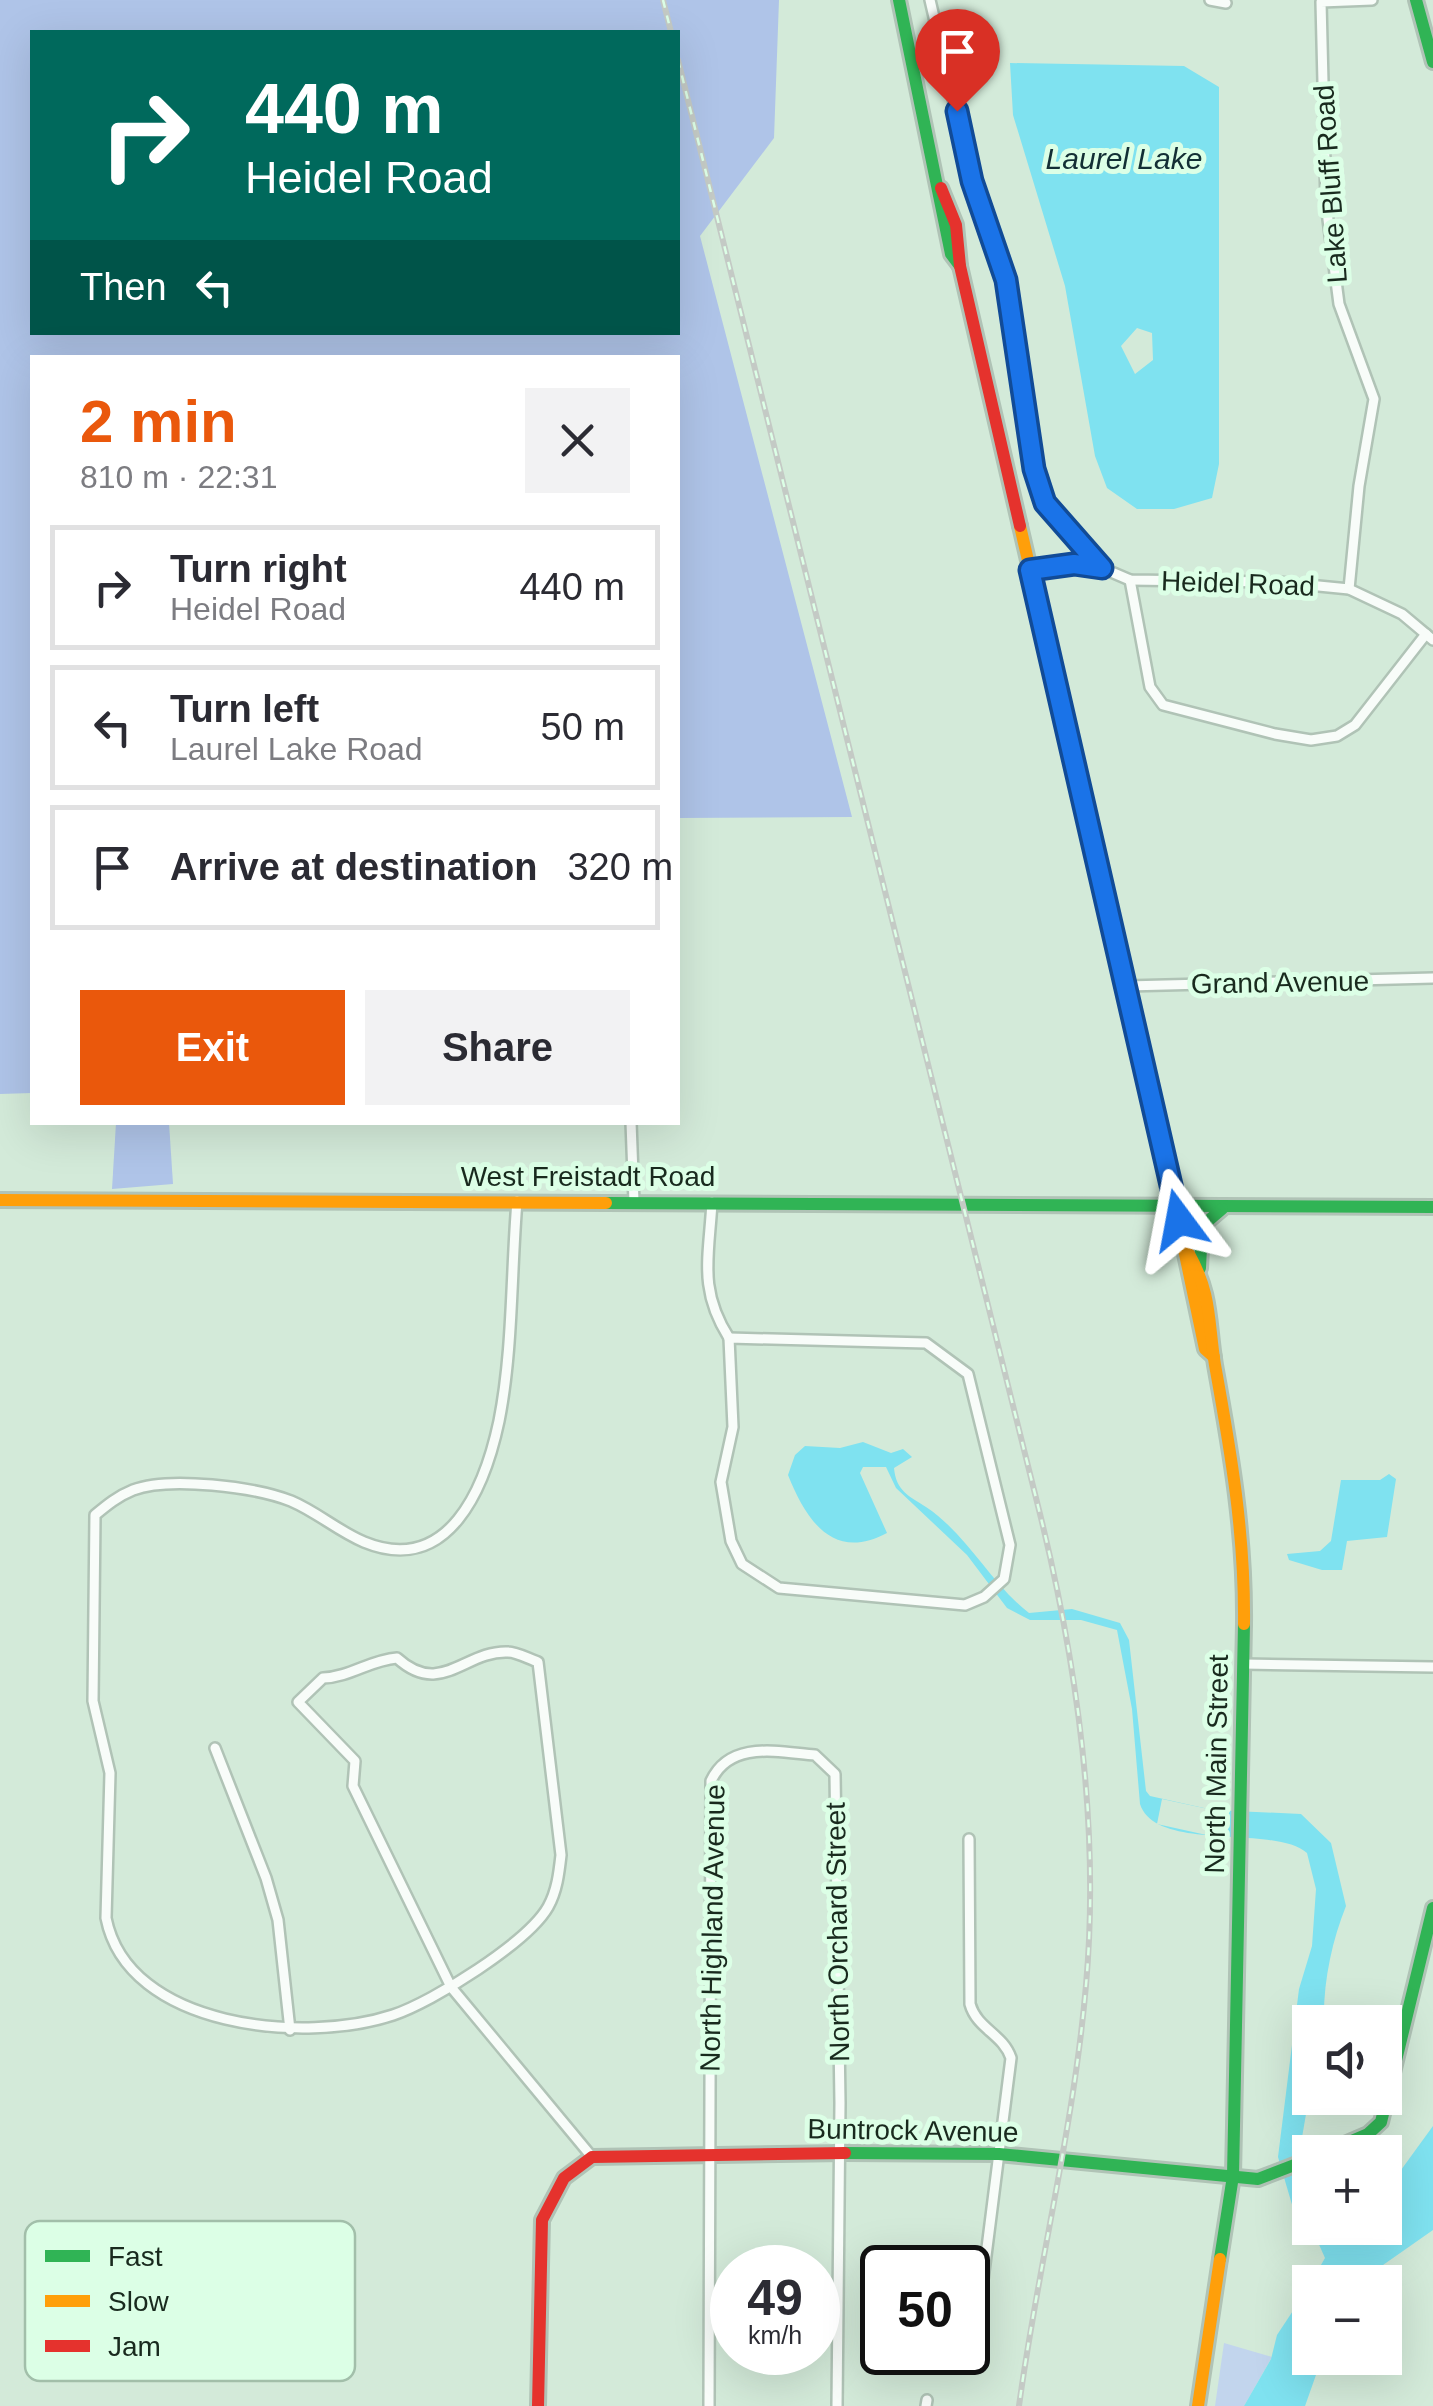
<!DOCTYPE html>
<html lang="en">
<head>
<meta charset="utf-8">
<style>
	:root { --surface:#fff; --page:#f2f2f3; --text:#2b2b33; --muted:#7c7c81; --line:#e1e1e2; --accent:#ea580c }
	body { margin:0; font-family:Arial,sans-serif; background:var(--page); color:var(--text); height:100vh; display:flex; flex-direction:column; font-size:38px; white-space:nowrap }
	* { box-sizing:border-box; margin:0 }
	p { font-size:32px; color:var(--muted) }
	.icon { flex:none; width:55px; height:55px; fill:none; stroke:currentColor; stroke-width:2; stroke-linecap:round; stroke-linejoin:round }
	.map { position:relative; flex:1; overflow:hidden }
	.side { position:absolute; left:30px; top:355px; width:650px; height:770px; display:flex; flex-direction:column; background:var(--surface); border-radius:0px; box-shadow:0 10px 40px #0002 }
	.side>* { flex:none }
	.banner { position:absolute; left:30px; top:30px; width:650px; height:305px; border-radius:0px; box-shadow:0 10px 40px #0002; background:#00695c; color:#fff; overflow:hidden }
	.tools { position:absolute; left:1292px; top:2005px; display:grid; gap:20px }
	.tools a { display:grid; place-items:center; width:110px; height:110px; border-radius:0px; background:var(--surface); box-shadow:0 10px 40px #0002; font-size:50px }
	.speed { position:absolute; left:710px; top:2245px; display:flex; gap:20px; font-size:50px; font-weight:700; text-align:center }
	.speed>* { display:grid; place-content:center; width:130px; height:130px; border-radius:50%; background:var(--surface); box-shadow:0 10px 40px #0002; line-height:1 }
	.speed small { font-size:25px; font-weight:400 }
	.speed .limit { border:5px solid #111; border-radius:15px; background:#fff; color:#111 }
	.pin { position:absolute; display:grid; place-items:center; width:85px; height:85px; color:#fff; margin:-102px -42px; border-radius:50% 50% 50% 0; rotate:-45deg; box-shadow:0 0 10px #0007 }
	.pin .icon { rotate:45deg }
	.me { position:absolute; width:110px; margin:-55px; rotate:347deg; stroke-linejoin:round; filter:drop-shadow(0 0 8px #0008) }
	.turn { display:flex; align-items:center; gap:35px; height:210px; padding:0 50px; font-size:45px }
	.turn .icon { width:130px; height:130px; stroke-width:2.5 }
	.turn b { display:block; font-size:70px; line-height:85px }
	.then { display:flex; align-items:center; height:95px; padding:0 50px; background:#0003; gap:20px; font-size:38px }
	.round { display:grid; place-items:center; flex:none; width:105px; height:105px; border-radius:0px; background:var(--page) }
	.overview { display:flex; align-items:center; justify-content:space-between; height:170px; padding:0 50px }
	h1 { font-size:60px; font-weight:700; line-height:75px; color:var(--accent) }
	.cta { display:flex; gap:20px; margin-top:auto; padding:20px 50px }
	.cta a { flex:1; height:115px; border-radius:0px; background:var(--accent); color:#fff; font-size:40px; font-weight:700; line-height:115px; text-align:center }
	.cta a+a { background:var(--page); color:var(--text) }
	ul { padding:0; list-style:none }
	li { display:flex; align-items:center; gap:30px; height:125px; margin:0 20px 15px; padding:0 30px; border:5px solid var(--line); border-radius:0px }
	li div { flex:1 }
	li b { display:block; font-size:38px }
	li em { font-style:normal }
	.map>svg:first-child { display:block }
</style>
</head>
<body>
<div class="map">
<svg width="1433" height="2406" viewBox="0 0 1433 2406">
	<rect width="100%" height="100%" fill="#d3ead9"/>
	<!-- green -->
	<polygon fill="#c2d5ed" points="1224,2343 1272,2357 1244,2406 1215,2406"/>
	<!-- forest -->
	<g fill="#afc4e8" fill-rule="evenodd">
		<path d="M0 0H779L774 138 700 236 852 817 678 818V358H32V1093L0 1094ZM32 32H678V332H32Z"/>
		<polygon points="116,1123 169,1123 173,1184 112,1189"/>
	</g>
	<!-- water -->
	<g fill="#7fe2f0" fill-rule="evenodd">
		<path d="M1010 63 1184 66 1219 87V464L1212 498 1174 509H1137L1107 488 1095 456 1065 286 1013 115ZM1137 328 1152 333 1153 360 1135 374 1121 346Z"/>
		<path d="M863 1442 891 1453 903 1449 912 1457 894 1468C896 1491 909 1496 926 1507 968 1535 990 1583 1029 1613L1072 1609 1120 1623 1129 1640 1146 1791 1150 1796 1213 1810 1301 1814 1331 1843 1346 1906C1332 1941 1323 1982 1324 2022H1310V2091L1300 2149 1310 2228H1385V2192L1433 2126V2230L1373 2272 1365 2282H1311L1325 2258 1313 2231 1293 2208 1278 2157 1299 1989 1312 1946 1316 1889 1307 1853C1274 1824 1156 1853 1140 1804L1132 1709 1117 1630 1081 1620H1030L1007 1608 967 1555 896 1488 886 1467H863L860 1473 887 1533C833 1562 806 1520 788 1475L795 1455 805 1446 840 1448Z"/>
		<polygon points="1389,1474 1396,1479 1387,1537 1347,1541 1342,1570 1322,1570 1289,1560 1287,1554 1320,1551 1331,1541 1341,1480 1380,1480"/>
		<polygon points="1310,2285 1310,2358 1322,2358 1305,2406 1244,2406 1271,2359 1277,2335"/>
	</g>
	<!-- pier -->
	<polygon fill="#d3ead9" points="1162,1799 1213,1810 1211,1836 1157,1824"/>
	<g fill="none" stroke-linecap="round" stroke-linejoin="round">
		<defs>
			<g id="street">
				<polyline points="930,0 972,181 1005,281 1033,469 1045,503 1102,568"/>
				<polyline points="1210,0 1226,3"/>
				<polyline points="1030,570 1073,564 1102,568 1130,580 1278,582 1349,589 1402,614 1433,640"/>
				<polyline points="1130,580 1150,687 1163,705 1275,734 1311,740 1337,736 1355,725 1426,634"/>
				<polyline points="1349,589 1359,486 1374,399 1339,304 1326,204 1321,2 1372,0"/>
				<polyline points="1127,986 1433,978"/>
				<polyline points="631,1122 634,1202"/>
				<path d="M517 1201C511 1273 513 1351 499 1421 485 1487 449 1577 364 1542 338 1531 317 1512 291 1501 255 1487 169 1476 133 1490 118 1496 107 1505 95 1515L93 1701 110 1773 106 1918C128 2029 306 2044 393 2015 433 2002 528 1942 548 1907 557 1891 559 1873 561 1855L538 1662C529 1659 517 1652 508 1652 465 1650 441 1698 397 1658 370 1660 350 1677 323 1678L298 1702 355 1761 353 1786 451 1987 592 2157"/>
				<path d="M712 1202C709 1257 698 1289 729 1338"/>
				<polygon points="729,1338 926,1343 968,1374 1010,1545 1004,1579 984,1597 965,1605 779,1588 742,1564 731,1541 721,1482 733,1427"/>
				<polyline points="1243,1664 1433,1667"/>
				<polyline points="215,1748 266,1878 278,1920 290,2030"/>
				<path d="M969 1839 970 2004C977 2029 1003 2034 1011 2058L977 2327"/>
				<path d="M709 2406 711 1781C730 1740 778 1752 815 1755L835 1774 840 2103 837 2406"/>
				<polyline points="926,2406 927,2400"/>
			</g>
			<g id="fast">
				<polyline points="899,0 951,254 960,266"/>
				<polyline points="1416,0 1433,62"/>
				<polyline points="606,1203 1433,1207"/>
				<polyline points="1200,1268 1202,1226 1222,1209"/>
				<polyline points="1326,2152 1368,2134 1381,2122 1433,1908"/>
				<polyline points="845,2153 999,2154 1258,2179 1310,2159"/>
				<polyline points="1220,2259 1233,2176 1244,1624"/>
			</g>
			<g id="slow">
				<polyline points="1020,526 1141,1045 1205,1349 1214,1357"/>
				<polyline points="0,1200 606,1203"/>
				<path d="M1189 1254C1212 1295 1208 1322 1215 1365 1231 1453 1245 1534 1244 1624"/>
				<polyline points="1198,2406 1220,2259"/>
			</g>
			<g id="jam">
				<polyline points="941,188 956,225 960,266 1020,526"/>
				<polyline points="538,2406 542,2220 564,2178 592,2157 845,2153"/>
			</g>
		</defs>
		<!-- street casing -->
		<use href="#street" stroke="#b0c3b6" stroke-width="14"/>
		<!-- fast casing -->
		<use href="#fast" stroke="#b0c3b6" stroke-width="18"/>
		<!-- slow casing -->
		<use href="#slow" stroke="#b0c3b6" stroke-width="18"/>
		<!-- jam casing -->
		<use href="#jam" stroke="#b0c3b6" stroke-width="18"/>
		<!-- street -->
		<use href="#street" stroke="#f8fcf9" stroke-width="9"/>
		<!-- fast -->
		<use href="#fast" stroke="#30b455" stroke-width="12"/>
		<!-- slow -->
		<use href="#slow" stroke="#ff9f0a" stroke-width="12"/>
		<!-- jam -->
		<use href="#jam" stroke="#e5322d" stroke-width="12"/>
		<defs>
			<g id="rail">
				<polyline points="663,0 671,32"/>
				<path d="M678 60 1041 1518C1078 1670 1100 1828 1086 1985 1074 2127 1038 2265 1019 2406"/>
			</g>
		</defs>
		<!-- rail casing -->
		<use href="#rail" stroke="#c4cac5" stroke-width="6"/>
		<!-- rail -->
		<use href="#rail" stroke="#dcffe6" stroke-width="2.5" stroke-dasharray="8" stroke-linecap="butt"/>
	</g>
	<g fill="none" stroke-linecap="round" stroke-linejoin="round">
		<defs>
			<polyline id="route" points="957,111 972,181 1006,280 1034,469 1045,503 1102,568 1074,564 1030,570 1179,1220"/>
		</defs>
		<!-- route casing -->
		<use href="#route" stroke="#114b97" stroke-width="25"/>
		<!-- route -->
		<use href="#route" stroke="#1a73e8" stroke-width="18"/>
	</g>
	<g text-anchor="middle" stroke-width="10" stroke-linejoin="round" paint-order="stroke">
		<!-- street labels -->
		<g font-size="28" fill="#192a1e" stroke="#dcffe6">
			<text transform="translate(1330 184) rotate(-94)" y="10">Lake Bluff Road</text>
			<text transform="translate(1238 583) rotate(2)" y="10">Heidel Road</text>
			<text transform="translate(1280 982) rotate(-1)" y="10">Grand Avenue</text>
			<text x="588" y="1186">West Freistadt Road</text>
			<text transform="translate(1216 1764) rotate(-89)" y="10">North Main Street</text>
			<text transform="translate(712 1928) rotate(-89)" y="10">North Highland Avenue</text>
			<text transform="translate(837 1932) rotate(-91)" y="10">North Orchard Street</text>
			<text transform="translate(913 2130) rotate(1)" y="10">Buntrock Avenue</text>
		</g>
		<!-- water labels -->
		<g font-size="30" font-style="italic" fill="#132f35" stroke="#dcffe6">
			<text x="1124" y="169">Laurel Lake</text>
		</g>
	</g>
	<!-- legend -->
	<rect x="25" y="2221" width="330" height="160" rx="15" fill="#dcffe6" stroke="#a2bfaa" stroke-width="2.5"/>
	<rect x="45" y="2250" width="45" height="12" fill="#30b455"/>
	<rect x="45" y="2295" width="45" height="12" fill="#ff9f0a"/>
	<rect x="45" y="2340" width="45" height="12" fill="#e5322d"/>
	<g font-size="28" fill="#192a1e">
		<text x="108" y="2266">Fast</text>
		<text x="108" y="2311">Slow</text>
		<text x="108" y="2356">Jam</text>
	</g>
</svg>
<div class="tools">
<a><svg class="icon" aria-label="sound" viewBox="0 0 24 24"><path d="M4 9h4l5-4v14l-5-4H4zM17 9q2 3 0 6"/></svg></a>
<a>+</a>
<a>−</a>
</div>
<div class="speed"><div>49<small>km/h</small></div><div class="limit">50</div></div>
<div class="pin" style="left:957px;top:111px;background:#d93025"><svg class="icon" aria-label="arrive" viewBox="0 0 24 24"><path d="M6 21V4h12l-3 4 3 4H6"/></svg></div>
<svg class="me" style="left:1179px;top:1220px" viewBox="-20 -20 40 40"><path d="M0-17L14 15 0 8-14 15z" fill="#1a73e8" stroke="#fff" stroke-width="4"/></svg>
<div class="banner">
<div class="turn"><svg class="icon" aria-label="right" viewBox="0 0 24 24"><path d="M7 20v-9h11M14 6l5 5-5 5"/></svg><div><b>440 m</b>Heidel Road</div></div>
<div class="then">Then<svg class="icon" aria-label="left" viewBox="0 0 24 24"><path d="M17 20v-9H6M10 6l-5 5 5 5"/></svg></div>
</div>
<section class="side">
<div class="overview"><div><h1>2 min</h1><p>810 m · 22:31</p></div><a class="round"><svg class="icon" aria-label="close" viewBox="0 0 24 24"><path d="M6 6l12 12M18 6L6 18"/></svg></a></div>
<ul>
<li><svg class="icon" aria-label="right" viewBox="0 0 24 24"><path d="M7 20v-9h11M14 6l5 5-5 5"/></svg><div><b>Turn right</b><p>Heidel Road</p></div><em>440 m</em></li>
<li><svg class="icon" aria-label="left" viewBox="0 0 24 24"><path d="M17 20v-9H6M10 6l-5 5 5 5"/></svg><div><b>Turn left</b><p>Laurel Lake Road</p></div><em>50 m</em></li>
<li><svg class="icon" aria-label="arrive" viewBox="0 0 24 24"><path d="M6 21V4h12l-3 4 3 4H6"/></svg><div><b>Arrive at destination</b></div><em>320 m</em></li>
</ul>
<div class="cta"><a>Exit</a><a>Share</a></div>
</section>
</div>
</body>
</html>
